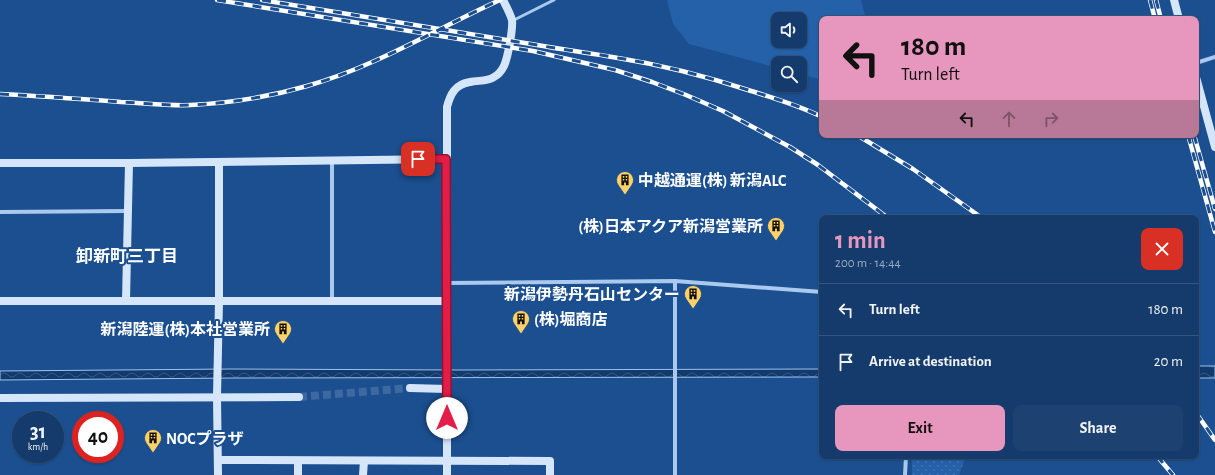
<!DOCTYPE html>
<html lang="en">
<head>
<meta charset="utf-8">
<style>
	:root { --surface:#143b6b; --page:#1d4271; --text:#f1f3f6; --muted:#9dadc1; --line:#33557e; --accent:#e797bd }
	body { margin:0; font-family:"Alegreya Sans","Noto Sans JP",sans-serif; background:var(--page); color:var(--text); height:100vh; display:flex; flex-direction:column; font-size:15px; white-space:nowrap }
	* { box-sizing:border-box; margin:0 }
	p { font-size:13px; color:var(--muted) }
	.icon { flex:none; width:22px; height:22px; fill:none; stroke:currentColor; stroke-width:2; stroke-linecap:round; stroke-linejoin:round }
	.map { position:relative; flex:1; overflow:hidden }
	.sheet { position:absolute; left:819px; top:215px; width:380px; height:244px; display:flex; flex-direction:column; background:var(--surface); border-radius:8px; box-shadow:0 1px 3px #0004,0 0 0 1px var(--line) }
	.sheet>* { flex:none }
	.hud { position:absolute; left:819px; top:16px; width:380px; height:122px; border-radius:8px; box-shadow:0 1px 3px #0004,0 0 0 1px var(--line); background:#e797bd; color:#111; overflow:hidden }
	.controls { position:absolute; left:771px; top:12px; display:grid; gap:8px }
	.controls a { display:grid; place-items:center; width:36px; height:36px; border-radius:8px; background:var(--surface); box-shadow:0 1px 3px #0004,0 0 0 1px var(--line); font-size:20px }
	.speed { position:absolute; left:12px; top:411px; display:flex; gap:8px; font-size:20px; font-weight:700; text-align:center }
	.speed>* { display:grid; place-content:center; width:52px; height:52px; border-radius:50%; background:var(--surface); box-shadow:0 1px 3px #0004,0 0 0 1px var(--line); line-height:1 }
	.speed small { font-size:10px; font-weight:400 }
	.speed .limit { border:6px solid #d22; background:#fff; color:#111 }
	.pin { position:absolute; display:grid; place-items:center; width:34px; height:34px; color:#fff; margin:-17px; border-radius:8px; box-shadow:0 2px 6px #0006 }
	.me { position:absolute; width:44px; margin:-22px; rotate:0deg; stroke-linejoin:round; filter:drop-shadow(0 0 3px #0008) }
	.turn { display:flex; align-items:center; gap:14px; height:84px; padding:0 16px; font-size:18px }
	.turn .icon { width:52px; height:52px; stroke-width:2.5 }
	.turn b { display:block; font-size:28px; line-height:34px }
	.lanes { display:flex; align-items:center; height:38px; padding:0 16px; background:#0003; justify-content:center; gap:20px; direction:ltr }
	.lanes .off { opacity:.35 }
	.round { display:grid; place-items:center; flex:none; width:42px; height:42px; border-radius:8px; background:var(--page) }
	.headline { display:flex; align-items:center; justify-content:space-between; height:68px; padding:0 16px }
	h1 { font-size:24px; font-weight:700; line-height:30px; color:var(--accent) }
	.action { display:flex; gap:8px; margin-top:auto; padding:8px 16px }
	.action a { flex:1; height:46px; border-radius:8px; background:var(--accent); color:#111; font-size:16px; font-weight:700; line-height:46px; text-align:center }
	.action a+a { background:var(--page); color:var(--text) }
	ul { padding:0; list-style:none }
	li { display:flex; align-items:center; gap:12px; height:52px; padding:0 16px; border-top:1px solid var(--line) }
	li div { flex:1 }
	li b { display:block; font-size:15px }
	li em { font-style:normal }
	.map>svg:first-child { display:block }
</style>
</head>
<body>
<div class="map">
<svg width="1215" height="475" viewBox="0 0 1215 475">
	<defs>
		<pattern id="park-dots" width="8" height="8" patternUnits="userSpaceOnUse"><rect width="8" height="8" fill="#2461a8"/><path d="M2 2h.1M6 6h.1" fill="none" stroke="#4579b5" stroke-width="1.8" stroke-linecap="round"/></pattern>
		<pattern id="water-waves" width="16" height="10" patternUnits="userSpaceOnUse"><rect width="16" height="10" fill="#123a6d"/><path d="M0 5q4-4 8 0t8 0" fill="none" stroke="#365883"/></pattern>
	</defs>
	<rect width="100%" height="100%" fill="#1b4f8f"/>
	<!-- grass -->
	<path fill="#2461a8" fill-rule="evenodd" d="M667 0H861L866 19H822V80L800 74V63H778V68L689 44 673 24ZM778 19H800V41H778Z"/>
	<!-- park -->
	<polygon fill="url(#park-dots)" points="966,456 959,475 912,475 912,458"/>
	<!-- water -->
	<g fill="url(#water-waves)" stroke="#9cc4f0">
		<rect x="1196" y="366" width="19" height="12"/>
		<polygon points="231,369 459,370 822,369 822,377 231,378 0,380 0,371"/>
	</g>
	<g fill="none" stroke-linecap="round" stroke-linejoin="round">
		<!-- secondary-tunnel -->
		<polyline stroke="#3d69a0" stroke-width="8" stroke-dasharray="8 4" stroke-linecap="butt" points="299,397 410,388"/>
		<!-- lane -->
		<polyline stroke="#a9c9ee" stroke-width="3" points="514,20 554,0"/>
		<!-- street -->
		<g stroke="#a9c9ee" stroke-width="4">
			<polyline points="1196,63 1215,57"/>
			<polyline points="0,212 128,211"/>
			<polyline points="675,281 675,475"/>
			<polyline points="447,283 675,281 822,292"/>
			<polyline points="332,300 332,161"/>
			<polyline points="905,475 906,456"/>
		</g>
		<!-- secondary -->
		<g stroke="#d6e6fa" stroke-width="8">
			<polyline points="1174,0 1179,19"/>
			<polyline points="1196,77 1215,147"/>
			<polyline points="0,163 129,163 446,159"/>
			<polyline points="0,301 447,301"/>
			<polyline points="126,301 129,163"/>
			<polyline points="410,388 447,389"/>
			<polyline points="0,398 299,397"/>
			<polyline points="218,460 550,461 550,475"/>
			<polyline points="218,475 217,396 219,301 219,162"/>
			<polyline points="298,475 298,461"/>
			<polyline points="363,475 364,461"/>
			<path d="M447 475V107C450 95 455 84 470 82 478 80 487 82 494 77 498 75 502 70 504 66 508 57 513 29 512 20 510 13 506 6 503 0"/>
		</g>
		<defs>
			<g id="rail">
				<polyline points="217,0 533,51 615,70 652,82 686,95 723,111 790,147 818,165 888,218"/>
				<path d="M262 0 537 45C564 50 591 53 618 58 662 65 705 76 748 90 773 98 798 105 822 117"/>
				<polyline points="1150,0 1155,19"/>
				<polyline points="1156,0 1161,19"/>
				<path d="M0 94C40 96 81 99 121 102 144 103 168 106 191 105 230 103 269 97 307 86 375 67 436 29 500 0"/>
				<polyline points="857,135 913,169 982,218"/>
				<polyline points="1188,135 1215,232"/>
				<polyline points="1194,135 1215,209"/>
				<polyline points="1196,413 1215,440"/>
				<polyline points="1157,456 1173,475"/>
			</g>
		</defs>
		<!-- rail casing -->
		<use href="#rail" stroke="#fff" stroke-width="4.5"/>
		<!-- rail -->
		<use href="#rail" stroke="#1b4f8f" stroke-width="3" stroke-dasharray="9" stroke-linecap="butt"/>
	</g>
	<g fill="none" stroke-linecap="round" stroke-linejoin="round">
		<defs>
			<polyline id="route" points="418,159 446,159 447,418"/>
		</defs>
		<!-- route casing -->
		<use href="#route" stroke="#92132f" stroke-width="10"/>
		<!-- route -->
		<use href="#route" stroke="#e11d48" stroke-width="7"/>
	</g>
	<!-- icons -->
	<defs>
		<symbol id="building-pin" viewBox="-11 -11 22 30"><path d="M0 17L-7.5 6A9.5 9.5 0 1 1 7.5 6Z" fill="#ffd166" stroke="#1b4f8f"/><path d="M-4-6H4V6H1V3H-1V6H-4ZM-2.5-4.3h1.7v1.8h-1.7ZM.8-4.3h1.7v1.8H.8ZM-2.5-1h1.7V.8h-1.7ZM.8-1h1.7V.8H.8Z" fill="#111"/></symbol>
	</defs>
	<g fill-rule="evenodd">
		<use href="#building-pin" x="615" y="170" width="20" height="27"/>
		<use href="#building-pin" x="766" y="216" width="20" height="27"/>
		<use href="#building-pin" x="683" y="284" width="20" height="27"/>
		<use href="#building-pin" x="511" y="309" width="20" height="27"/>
		<use href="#building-pin" x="273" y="319" width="20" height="27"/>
		<use href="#building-pin" x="143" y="428" width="20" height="27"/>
	</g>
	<g text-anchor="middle" stroke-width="4" stroke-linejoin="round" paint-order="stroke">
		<!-- poi labels -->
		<g font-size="16" font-weight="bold" fill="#fff" stroke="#1b4f8f" text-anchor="start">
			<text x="638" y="186">中越通運(株) 新潟ALC</text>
			<text x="763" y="232" text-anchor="end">(株)日本アクア新潟営業所</text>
			<text x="680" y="300" text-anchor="end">新潟伊勢丹石山センター</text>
			<text x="534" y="325">(株)堀商店</text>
			<text x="270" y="335" text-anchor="end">新潟陸運(株)本社営業所</text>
			<text x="166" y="444">NOCプラザ</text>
		</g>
		<!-- neighbourhood labels -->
		<g font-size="17" font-weight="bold" fill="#fff" stroke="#1b4f8f">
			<text x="127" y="262">卸新町三丁目</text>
		</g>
	</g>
</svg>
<div class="controls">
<a><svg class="icon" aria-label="sound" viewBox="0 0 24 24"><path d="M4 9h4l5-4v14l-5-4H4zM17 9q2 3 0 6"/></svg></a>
<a><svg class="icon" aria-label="search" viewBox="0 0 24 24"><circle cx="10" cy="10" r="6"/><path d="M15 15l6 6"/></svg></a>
</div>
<div class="speed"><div>31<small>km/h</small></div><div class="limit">40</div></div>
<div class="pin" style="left:418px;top:159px;background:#d93025"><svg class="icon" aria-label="arrive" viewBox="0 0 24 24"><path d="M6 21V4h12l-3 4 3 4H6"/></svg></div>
<svg class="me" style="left:447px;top:418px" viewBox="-20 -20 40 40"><circle r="19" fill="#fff"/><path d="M0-13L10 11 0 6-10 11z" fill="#e11d48"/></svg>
<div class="hud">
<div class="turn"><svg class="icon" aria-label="left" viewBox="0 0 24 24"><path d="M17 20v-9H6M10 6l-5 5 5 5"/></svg><div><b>180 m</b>Turn left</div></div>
<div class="lanes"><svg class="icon" aria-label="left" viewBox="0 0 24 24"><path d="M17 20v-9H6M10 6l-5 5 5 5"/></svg><svg class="icon off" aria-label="ahead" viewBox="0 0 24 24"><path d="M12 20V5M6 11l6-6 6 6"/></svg><svg class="icon off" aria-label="right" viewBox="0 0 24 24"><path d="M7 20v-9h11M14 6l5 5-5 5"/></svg></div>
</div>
<section class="sheet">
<div class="headline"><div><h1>1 min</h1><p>200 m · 14:44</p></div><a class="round" style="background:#d93025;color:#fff"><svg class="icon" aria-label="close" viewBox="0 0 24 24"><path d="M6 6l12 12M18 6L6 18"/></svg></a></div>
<ul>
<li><svg class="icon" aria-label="left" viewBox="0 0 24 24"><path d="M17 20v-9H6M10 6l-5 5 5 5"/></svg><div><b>Turn left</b></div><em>180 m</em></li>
<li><svg class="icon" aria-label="arrive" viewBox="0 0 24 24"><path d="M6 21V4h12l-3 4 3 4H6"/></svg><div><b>Arrive at destination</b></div><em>20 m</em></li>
</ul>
<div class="action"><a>Exit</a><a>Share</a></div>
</section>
</div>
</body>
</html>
